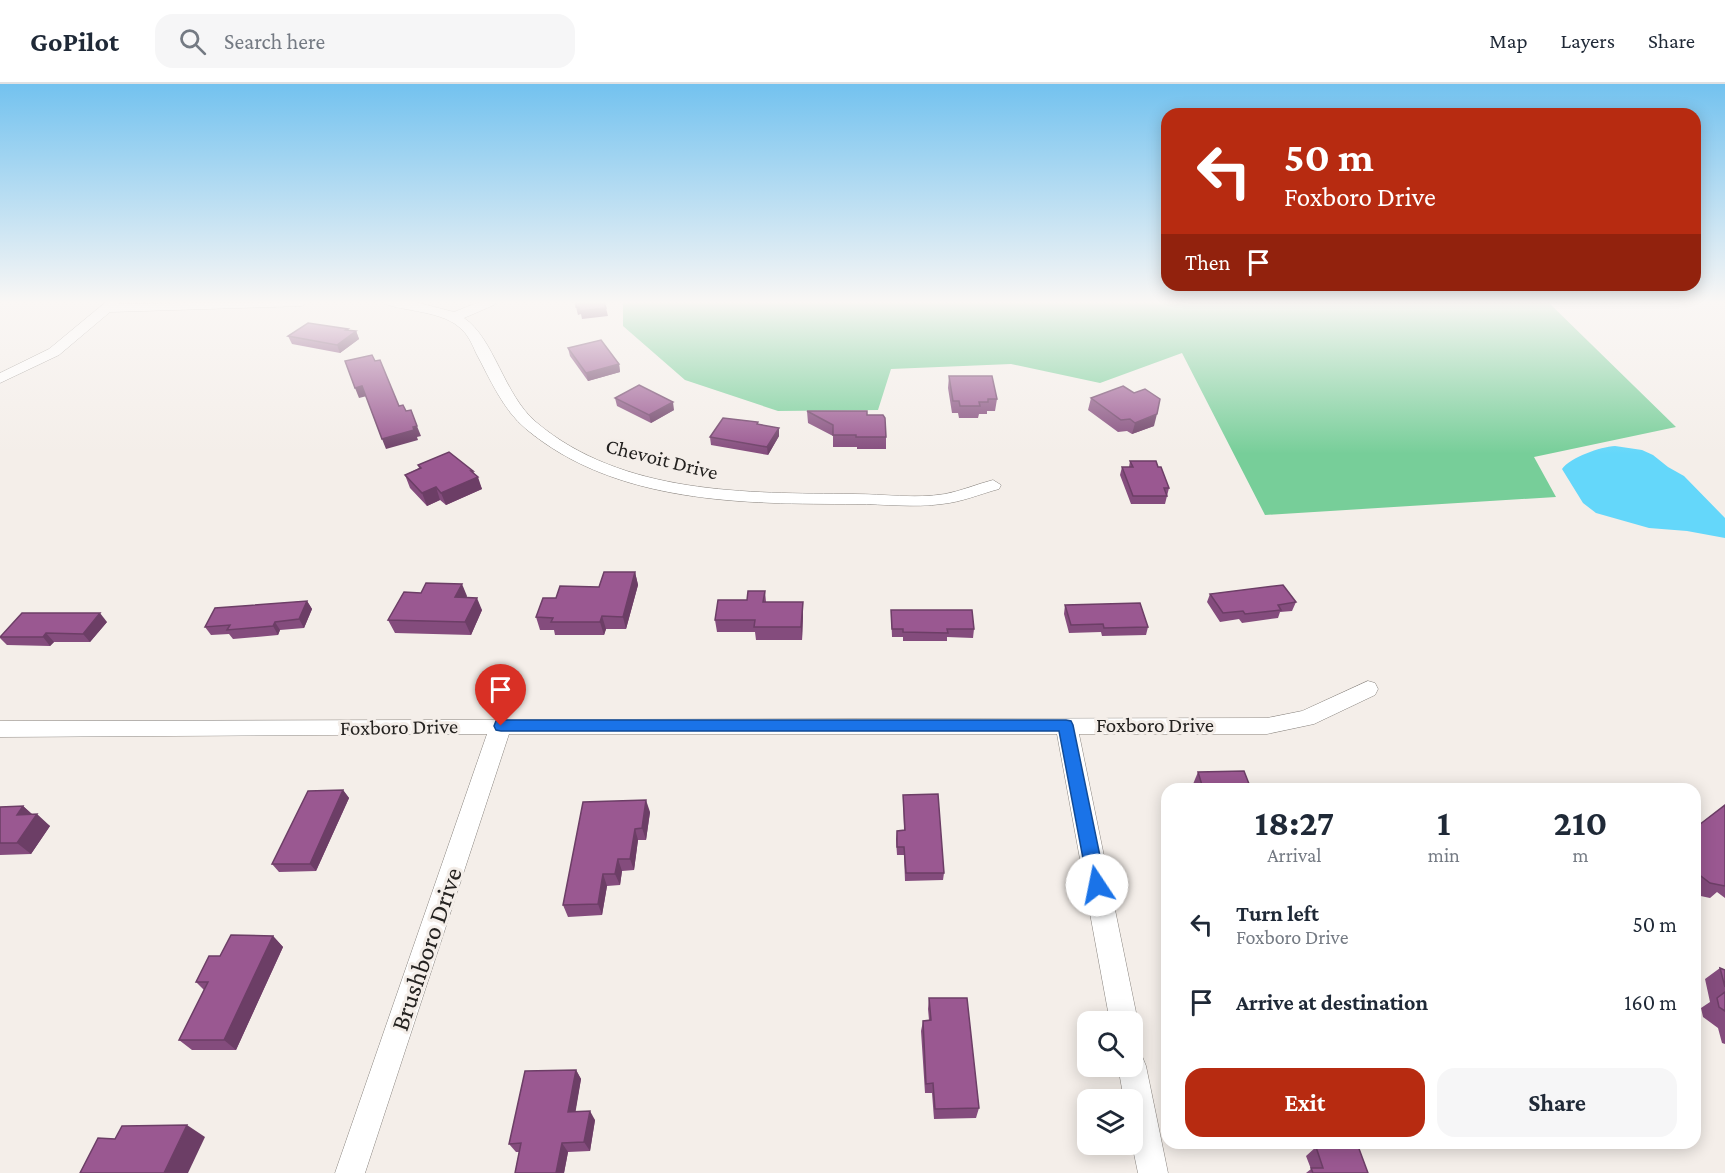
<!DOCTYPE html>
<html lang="en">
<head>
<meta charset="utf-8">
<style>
	:root { --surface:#fff; --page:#f6f6f7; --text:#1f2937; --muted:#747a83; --line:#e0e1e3; --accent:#b72b11 }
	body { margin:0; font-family:"Crimson Pro",serif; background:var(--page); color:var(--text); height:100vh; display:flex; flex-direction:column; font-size:22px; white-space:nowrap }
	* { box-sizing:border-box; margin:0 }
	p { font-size:20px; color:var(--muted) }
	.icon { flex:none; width:33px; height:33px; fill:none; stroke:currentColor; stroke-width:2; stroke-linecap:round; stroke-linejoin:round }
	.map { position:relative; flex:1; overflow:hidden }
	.side { position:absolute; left:1161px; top:699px; width:540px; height:366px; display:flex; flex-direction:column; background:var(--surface); border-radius:18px; box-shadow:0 3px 15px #0003 }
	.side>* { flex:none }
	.top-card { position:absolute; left:1161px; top:24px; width:540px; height:183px; border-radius:18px; box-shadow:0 3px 15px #0003; background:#b72b11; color:#fff; overflow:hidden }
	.tools { position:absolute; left:1077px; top:927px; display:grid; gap:12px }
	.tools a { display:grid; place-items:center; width:66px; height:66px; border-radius:12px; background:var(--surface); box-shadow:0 3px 15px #0003; font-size:30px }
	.pin { position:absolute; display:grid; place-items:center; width:51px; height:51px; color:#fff; margin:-62px -26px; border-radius:50% 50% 50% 0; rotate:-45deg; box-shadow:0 0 6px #0007 }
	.pin .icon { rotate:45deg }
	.me { position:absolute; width:66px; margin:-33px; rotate:349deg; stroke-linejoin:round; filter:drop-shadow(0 0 4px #0008) }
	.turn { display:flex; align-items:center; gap:21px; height:126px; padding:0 24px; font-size:27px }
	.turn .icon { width:78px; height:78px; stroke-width:2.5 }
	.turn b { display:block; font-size:42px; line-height:51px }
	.then { display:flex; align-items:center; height:57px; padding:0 24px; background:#0003; gap:12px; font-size:22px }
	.eta { display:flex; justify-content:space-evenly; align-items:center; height:102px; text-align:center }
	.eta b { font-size:36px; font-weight:700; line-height:42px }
	.action { display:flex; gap:12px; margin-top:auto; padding:12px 24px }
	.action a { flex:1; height:69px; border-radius:18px; background:var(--accent); color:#fff; font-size:24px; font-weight:700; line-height:69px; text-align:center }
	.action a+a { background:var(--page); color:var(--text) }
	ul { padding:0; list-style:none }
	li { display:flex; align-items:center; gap:18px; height:78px; padding:0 24px }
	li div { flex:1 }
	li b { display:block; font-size:22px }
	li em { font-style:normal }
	header { display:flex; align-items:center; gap:36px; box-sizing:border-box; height:84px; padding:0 30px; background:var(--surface); border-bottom:2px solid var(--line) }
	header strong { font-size:28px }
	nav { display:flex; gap:33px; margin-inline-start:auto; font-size:21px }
	.search { width:420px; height:54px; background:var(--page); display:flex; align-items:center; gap:15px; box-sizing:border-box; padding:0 21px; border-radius:18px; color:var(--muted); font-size:22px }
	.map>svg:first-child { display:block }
</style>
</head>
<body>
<header>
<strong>GoPilot</strong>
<div class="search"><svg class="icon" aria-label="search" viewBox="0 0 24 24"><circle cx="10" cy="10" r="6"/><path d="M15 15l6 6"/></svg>Search here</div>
<nav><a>Map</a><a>Layers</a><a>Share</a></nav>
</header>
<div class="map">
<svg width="1725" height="1089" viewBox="0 0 1725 1089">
	<rect width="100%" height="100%" fill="#f4eee9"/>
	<!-- forest -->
	<polygon fill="#77ce99" points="623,218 1548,218 1676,343 1534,373 1556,413 1265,431 1182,269 1100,299 1011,280 891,285 878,326 778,327 685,296 623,242"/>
	<!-- water -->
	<path fill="#64d7fa" d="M1615 362 1642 366 1653 371 1668 383 1684 392 1725 434V454L1687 447 1649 444 1596 429 1583 419 1562 385C1571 373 1600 363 1615 362Z"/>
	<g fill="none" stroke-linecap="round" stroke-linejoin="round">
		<defs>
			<g id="minor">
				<polygon points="106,218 120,218 119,220 308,218 302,222 110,228 59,271 0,299 0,289 49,265"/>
				<path d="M384 218H415L454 228 479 218H496L494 221 464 234C494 254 504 311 536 338 622 411 747 409 854 410 884 410 915 415 945 410 961 407 977 400 993 396L1001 401 999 405C980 410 962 418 942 420 914 424 884 420 856 420 744 420 616 420 526 345 503 326 490 295 476 269 472 260 468 250 459 243 439 225 391 227 384 218Z"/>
				<polygon points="1368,597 1375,599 1378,605 1375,611 1314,640 1267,650 1079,650 1138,938 1132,948 1132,938 1110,938 1057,650 509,650 365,1089 335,1089 487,650 0,653 0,637 1267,634 1302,627"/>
				<polygon points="1132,968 1142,972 1146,982 1168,1089 1138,1089 1132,1060 1132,1016 1124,1016 1118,982 1132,982"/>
			</g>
		</defs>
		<!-- minor casing -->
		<use href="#minor" stroke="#89847f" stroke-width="1"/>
		<!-- minor -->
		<use href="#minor" fill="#fff" fill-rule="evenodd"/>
	</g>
	<!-- wall -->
	<g fill="#844c7d">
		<polygon points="348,245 348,246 356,247 359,255 340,269 292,260 288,252"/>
		<polygon points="568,264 619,280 620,288 588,297 570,272"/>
		<polygon points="949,292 997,315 995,327 987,327 987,330 979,330 978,334 959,334 958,329 952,329 948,304"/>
		<polygon points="615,314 674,326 651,339 617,322"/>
		<polygon points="1091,314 1154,342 1132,350 1127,347 1118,348 1088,326"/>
		<polygon points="807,327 867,331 886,353 886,365 857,365 857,363 833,363 833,352 808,339"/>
		<polygon points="758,338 758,340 779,352 768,371 711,361 710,353"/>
		<polygon points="1130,377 1158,383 1169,404 1165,420 1131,420 1120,391 1122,383 1129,383"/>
		<polygon points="418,381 475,390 482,405 446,421 440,416 427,422 410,404 405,391 419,384"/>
		<polygon points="635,488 638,501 626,545 606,545 604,551 555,551 554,546 540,546 536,533 556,514 599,503"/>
		<polygon points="765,507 766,518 803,518 803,530 802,556 756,556 755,548 717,548 715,536"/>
		<polygon points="1210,510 1296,518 1292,527 1280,528 1278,534 1242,539 1239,535 1220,538 1207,518"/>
		<polygon points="467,512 466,514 482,526 471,551 395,549 388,536"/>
		<polygon points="307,517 312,525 304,544 280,546 278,551 233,555 229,550 211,551 205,543"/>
		<polygon points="1065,521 1148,543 1146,551 1102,552 1101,548 1069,549 1064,530"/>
		<polygon points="891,526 974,545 973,554 947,553 947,557 903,557 903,553 892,553"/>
		<polygon points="107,538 90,558 54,558 50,562 7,561 0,554 0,552"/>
		<polygon points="1198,688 1251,705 1191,705"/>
		<polygon points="343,706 349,714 316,787 279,788 272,780"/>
		<polygon points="903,711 944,789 943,796 905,797 904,771 897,771 896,755 897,747 904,746"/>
		<polygon points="1725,721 1725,814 1717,808 1710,814 1696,811 1695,810 1695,744"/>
		<polygon points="23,722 32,730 50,742 31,770 0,771 0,723"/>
		<polygon points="650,728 646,756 638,756 634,786 622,787 620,801 607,802 602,831 568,833 563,821"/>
		<polygon points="273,852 283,863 236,966 192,966 179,956 204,906 196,898 220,872"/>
		<polygon points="1720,884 1725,886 1725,960 1722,959 1718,944 1703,933 1701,924 1710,918 1705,895"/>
		<polygon points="929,914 979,1024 976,1034 934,1035 932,1009 925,1009 921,947 923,937 929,936 928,925"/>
		<polygon points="576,986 581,995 575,1028 595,1036 590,1067 568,1068 564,1089 515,1089 519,1068 516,1068 509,1060"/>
		<polygon points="1316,1063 1368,1089 1306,1089 1311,1085 1306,1072"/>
	</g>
	<!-- shaded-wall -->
	<g fill="#6c3e66">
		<polygon points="576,223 606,224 608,232 582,235 581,230 578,231"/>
		<polygon points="348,245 350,251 356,247 359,255 340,269 337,261"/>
		<polygon points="619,280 620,288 588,297 586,289"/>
		<polygon points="362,302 367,312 359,314 355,304"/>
		<polygon points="673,318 674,326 651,339 649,331"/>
		<polygon points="1157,330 1154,342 1132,350 1135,339"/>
		<polygon points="417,342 421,352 417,353 418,356 386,365 382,355"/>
		<polygon points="779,344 779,352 768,371 767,363"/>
		<polygon points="471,387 473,387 476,394 478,393 482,405 446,421 441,409"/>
		<polygon points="436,403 440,416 427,422 422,409"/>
		<polygon points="635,488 638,501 626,545 623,533"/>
		<polygon points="462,500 467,512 460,526 455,513"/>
		<polygon points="477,514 482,526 471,551 465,538"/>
		<polygon points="307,517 312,525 304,544 299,535"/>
		<polygon points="803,518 803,530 802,556 801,543"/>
		<polygon points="100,529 107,538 90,558 83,550"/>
		<polygon points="602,532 606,545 604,551 600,538"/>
		<polygon points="275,538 280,546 278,551 273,542"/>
		<polygon points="46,549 54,558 50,562 43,553"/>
		<polygon points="343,706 349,714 316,787 310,780"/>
		<polygon points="646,716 650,728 646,756 642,744"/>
		<polygon points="23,722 35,733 37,730 50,742 31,770 17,759 17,731"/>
		<polygon points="635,745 638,756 634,786 630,775"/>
		<polygon points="618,775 622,787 620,801 615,790"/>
		<polygon points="603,790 607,802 602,831 598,820"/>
		<polygon points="273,852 283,863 236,966 224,956"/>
		<polygon points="576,986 581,995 574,1037 568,1028"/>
		<polygon points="590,1027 595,1036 590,1067 584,1058"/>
		<polygon points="187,1041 205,1053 188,1089 164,1089"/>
		<polygon points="562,1059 568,1068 564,1089 556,1089"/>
	</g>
	<!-- building -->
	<g fill="#9a5891" stroke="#6c3e66" stroke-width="1.5">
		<polygon points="576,218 604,218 606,224 580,227 579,223 576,223"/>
		<polygon points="308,239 348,245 346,246 356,247 337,261 288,252"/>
		<polygon points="601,256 619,280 586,289 568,264"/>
		<polygon points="372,271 375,277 380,276 399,322 403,321 406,327 411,326 417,342 413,343 414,346 382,355 362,302 355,304 345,277"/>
		<polygon points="949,292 992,292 997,315 988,315 988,318 979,318 980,322 960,322 959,317 953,317"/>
		<polygon points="639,301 673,318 649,331 615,314"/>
		<polygon points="1123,302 1134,309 1145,305 1160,315 1157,330 1135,339 1130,335 1121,336 1091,314"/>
		<polygon points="807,327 867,327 867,331 883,331 885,334 886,353 856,353 856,351 833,351 833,341"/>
		<polygon points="723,334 758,338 757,340 779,344 767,363 710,353"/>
		<polygon points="449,368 473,387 471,387 478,393 441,409 436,403 422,409 405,391 421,384 418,381"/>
		<polygon points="1130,377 1156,377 1158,383 1161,383 1169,404 1164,404 1167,412 1133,412 1122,383 1133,383"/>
		<polygon points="604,488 635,488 623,533 602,532 600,538 551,538 553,534 536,533 543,514 556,514 560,502 599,503"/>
		<polygon points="426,499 462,500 455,513 477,514 465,538 388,536 404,508 421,509"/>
		<polygon points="1283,501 1296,518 1278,521 1281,526 1245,530 1243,527 1223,529 1210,510"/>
		<polygon points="748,507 765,507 763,518 803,518 801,543 754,543 755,536 715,536 718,516 747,516"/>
		<polygon points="307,517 299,535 275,538 273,542 227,546 230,541 205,543 215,524"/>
		<polygon points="1140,519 1148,543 1104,544 1103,540 1071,541 1065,521"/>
		<polygon points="891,526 972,526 974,545 947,545 948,549 903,548 903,545 892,545"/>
		<polygon points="22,529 100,529 83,550 46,549 43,553 0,553"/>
		<polygon points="1244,687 1251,705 1194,705 1193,701 1202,701 1198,688"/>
		<polygon points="343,706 310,780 272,780 308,707"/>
		<polygon points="938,710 944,789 906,789 904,763 897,763 897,747 905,746 903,711"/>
		<polygon points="646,716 642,744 635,745 630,775 618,775 615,790 603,790 598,820 563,821 583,718"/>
		<polygon points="1725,721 1725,802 1710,799 1697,789 1695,784 1695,777 1700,773 1695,769 1695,744"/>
		<polygon points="23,722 17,731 37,730 17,759 0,759 0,723"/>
		<polygon points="231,851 273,852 224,956 179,956 208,898 196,898 209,872 220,872"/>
		<polygon points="1720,884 1725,886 1725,903"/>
		<polygon points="1725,908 1725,927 1719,923 1717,914"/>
		<polygon points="929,914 967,914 979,1024 935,1025 933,999 926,1000 923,937 931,936"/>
		<polygon points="576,986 568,1028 590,1027 584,1058 562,1059 556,1089 515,1089 521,1059 509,1060 525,987"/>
		<polygon points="187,1041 164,1089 80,1089 98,1054 115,1055 122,1042"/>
		<polygon points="1358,1062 1368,1089 1313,1089 1311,1084 1323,1084 1316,1063"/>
	</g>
	<!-- sky -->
	<linearGradient id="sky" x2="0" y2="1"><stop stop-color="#73c2ef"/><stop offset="0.59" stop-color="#faf7f5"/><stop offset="1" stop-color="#faf7f5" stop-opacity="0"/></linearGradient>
	<rect width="1725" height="370" fill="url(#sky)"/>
	<!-- route -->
	<polygon fill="#1a73e8" stroke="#114b97" stroke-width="1.5" points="501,636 1066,636 1071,637 1073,641 1106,801 1103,806 1097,809 1091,806 1088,801 1059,647 501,647 496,646 494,642 496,637"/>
	<g text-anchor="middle" stroke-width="6" stroke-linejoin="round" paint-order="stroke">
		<!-- street labels -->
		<g font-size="21" fill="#242220" stroke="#f4eee9">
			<text transform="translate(662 375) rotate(14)" y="7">Chevoit Drive</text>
			<text x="1155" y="648">Foxboro Drive</text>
			<text transform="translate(399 643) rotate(-1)" y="7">Foxboro Drive</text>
		</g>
		<!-- near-street labels -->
		<g font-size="26" fill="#242220" stroke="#f4eee9">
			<text transform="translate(426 865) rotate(-71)" y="9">Brushboro Drive</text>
		</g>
	</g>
</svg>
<div class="tools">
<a><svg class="icon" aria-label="search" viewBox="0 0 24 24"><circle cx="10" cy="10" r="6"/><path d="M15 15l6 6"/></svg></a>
<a><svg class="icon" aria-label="layers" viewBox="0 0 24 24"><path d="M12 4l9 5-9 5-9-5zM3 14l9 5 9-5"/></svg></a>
</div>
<div class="pin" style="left:501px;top:642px;background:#d93025"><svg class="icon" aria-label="arrive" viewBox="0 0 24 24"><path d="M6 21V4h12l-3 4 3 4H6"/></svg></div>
<svg class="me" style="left:1097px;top:801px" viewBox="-20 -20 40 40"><circle r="19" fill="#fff"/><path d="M0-13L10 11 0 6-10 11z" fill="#1a73e8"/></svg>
<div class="top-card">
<div class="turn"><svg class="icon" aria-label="left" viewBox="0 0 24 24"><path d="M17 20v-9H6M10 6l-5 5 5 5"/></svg><div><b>50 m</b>Foxboro Drive</div></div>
<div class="then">Then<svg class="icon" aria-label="arrive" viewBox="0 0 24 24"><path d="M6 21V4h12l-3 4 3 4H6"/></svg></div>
</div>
<section class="side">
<div class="eta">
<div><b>18:27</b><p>Arrival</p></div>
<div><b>1</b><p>min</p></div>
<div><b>210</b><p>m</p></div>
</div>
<ul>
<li><svg class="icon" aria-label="left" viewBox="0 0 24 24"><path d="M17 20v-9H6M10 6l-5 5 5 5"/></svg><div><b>Turn left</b><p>Foxboro Drive</p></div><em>50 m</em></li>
<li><svg class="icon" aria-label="arrive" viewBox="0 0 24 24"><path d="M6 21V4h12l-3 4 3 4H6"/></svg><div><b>Arrive at destination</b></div><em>160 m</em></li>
</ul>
<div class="action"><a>Exit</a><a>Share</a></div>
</section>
</div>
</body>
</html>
